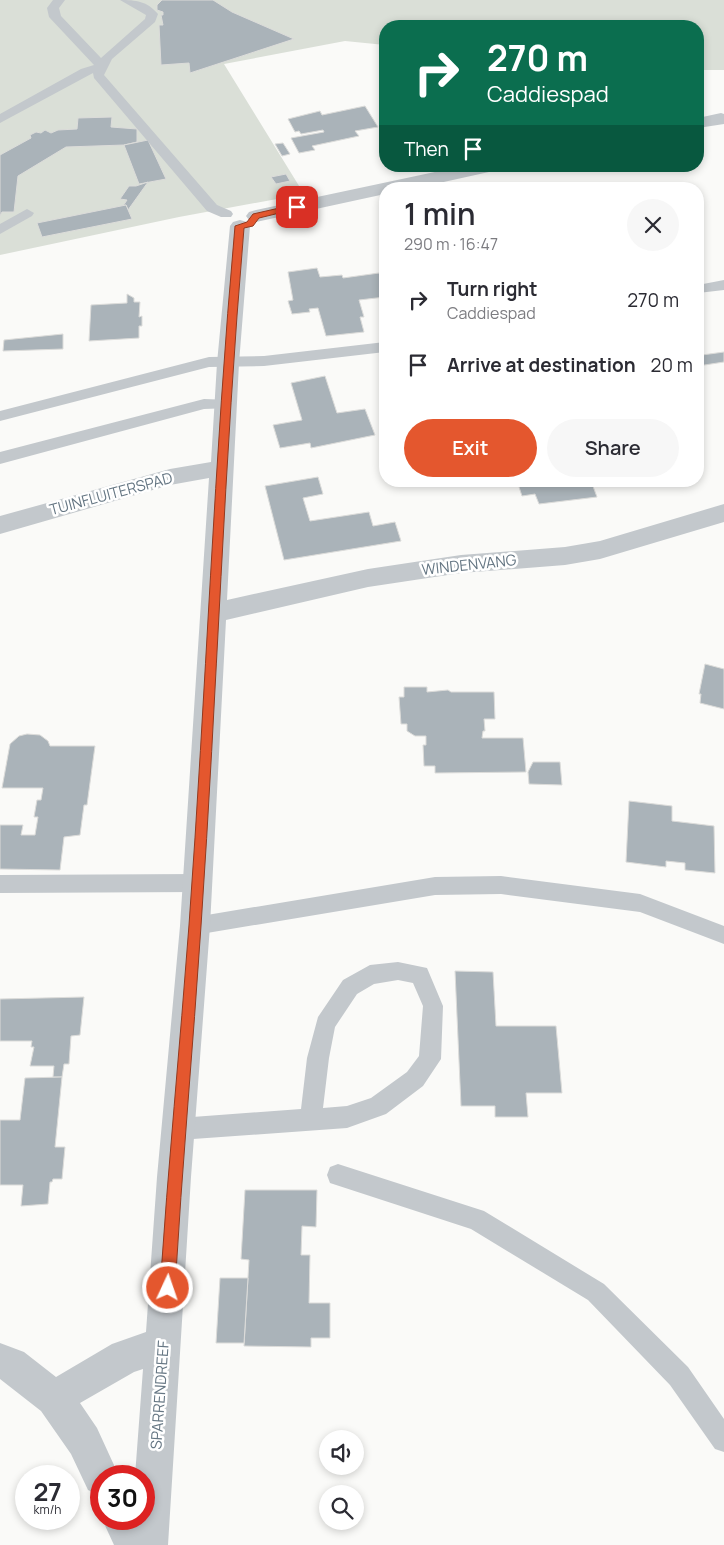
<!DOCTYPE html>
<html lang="en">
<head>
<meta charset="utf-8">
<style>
	:root { --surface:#fff; --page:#f7f7f7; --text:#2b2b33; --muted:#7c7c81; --accent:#e4572e }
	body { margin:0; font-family:Manrope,sans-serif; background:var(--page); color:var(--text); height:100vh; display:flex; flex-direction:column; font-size:19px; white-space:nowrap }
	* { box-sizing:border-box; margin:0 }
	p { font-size:16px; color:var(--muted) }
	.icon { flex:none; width:28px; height:28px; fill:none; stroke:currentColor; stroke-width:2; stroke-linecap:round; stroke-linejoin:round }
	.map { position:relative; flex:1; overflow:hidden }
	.panel { position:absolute; left:379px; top:182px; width:325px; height:305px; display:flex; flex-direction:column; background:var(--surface); border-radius:20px; box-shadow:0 2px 8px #0003 }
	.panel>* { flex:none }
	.top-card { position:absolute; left:379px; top:20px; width:325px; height:152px; border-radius:20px; box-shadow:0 2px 8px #0003; background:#0b6e4f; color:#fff; overflow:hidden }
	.tools { position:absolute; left:319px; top:1430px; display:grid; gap:10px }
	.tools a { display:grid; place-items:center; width:45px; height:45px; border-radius:50%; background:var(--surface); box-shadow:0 2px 8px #0003; font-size:25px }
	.speed { position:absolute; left:15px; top:1465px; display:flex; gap:10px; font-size:25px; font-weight:700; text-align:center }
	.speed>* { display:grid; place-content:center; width:65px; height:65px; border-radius:50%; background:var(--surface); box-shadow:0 2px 8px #0003; line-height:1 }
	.speed small { font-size:12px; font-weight:400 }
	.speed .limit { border:8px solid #d22; background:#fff; color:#111 }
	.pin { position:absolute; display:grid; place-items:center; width:42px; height:42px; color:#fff; margin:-21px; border-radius:10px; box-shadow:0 2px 8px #0006 }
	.me { position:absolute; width:55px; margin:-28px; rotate:3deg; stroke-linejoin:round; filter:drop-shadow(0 0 4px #0008) }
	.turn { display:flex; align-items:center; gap:18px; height:105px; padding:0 25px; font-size:22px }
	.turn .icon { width:65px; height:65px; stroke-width:2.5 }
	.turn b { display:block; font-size:35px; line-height:42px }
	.then { display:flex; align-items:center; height:48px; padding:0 25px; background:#0003; gap:10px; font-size:19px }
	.round { display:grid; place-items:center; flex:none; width:52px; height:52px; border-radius:26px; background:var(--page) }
	.overview { display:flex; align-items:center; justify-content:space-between; height:85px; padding:0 25px }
	h1 { font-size:30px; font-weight:600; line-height:38px }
	.primary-button { display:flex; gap:10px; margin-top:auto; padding:10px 25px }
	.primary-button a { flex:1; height:58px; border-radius:30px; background:var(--accent); color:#fff; font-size:20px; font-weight:600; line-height:58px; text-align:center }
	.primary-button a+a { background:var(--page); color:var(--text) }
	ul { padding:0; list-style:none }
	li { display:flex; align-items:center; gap:15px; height:65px; padding:0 25px }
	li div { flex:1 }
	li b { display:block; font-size:19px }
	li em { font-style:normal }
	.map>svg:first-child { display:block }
</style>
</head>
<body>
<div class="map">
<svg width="724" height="1545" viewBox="0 0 724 1545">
	<rect width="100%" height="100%" fill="#fafaf8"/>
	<!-- green -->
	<polygon fill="#dadfd7" points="0,0 724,0 724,70 698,70 698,26 385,26 385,45 345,41 224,64 304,194 179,217 0,255"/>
	<!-- building -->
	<g fill="#aab3b9" stroke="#dcdcda">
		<polygon points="162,0 213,0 232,12 294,39 190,73 189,63 161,65 159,25 163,25 161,15 163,15 163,12 157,10 157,5"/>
		<polygon points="365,106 378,127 355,131 359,136 312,146 315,150 299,153 291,138 324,132 323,130 301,134 299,131 295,132 288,119 320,111 322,115"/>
		<polygon points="112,117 111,127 137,129 137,142 124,145 66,147 18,176 14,212 2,212 0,216 0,155 31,138 30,135 36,132 41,133 45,130 51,133 58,130 77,129 78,118"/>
		<polygon points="148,140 166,179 139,184 124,145"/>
		<polygon points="283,143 290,154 282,156 275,144"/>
		<polygon points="286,174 290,181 276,184 271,177"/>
		<polygon points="148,182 128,210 126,205 123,206 127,200 120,199 129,186 136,186"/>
		<polygon points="126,205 132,219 42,237 37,223"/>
		<polygon points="317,268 320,277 342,275 343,278 379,273 385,290 385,297 359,300 364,317 360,317 364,332 326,336 318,308 309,309 310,312 292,314 288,301 293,300 288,272"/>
		<polygon points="127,294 134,298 134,302 140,302 139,317 142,316 142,326 139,326 139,338 89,341 91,305 127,303"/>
		<polygon points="63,334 63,349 3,351 4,340"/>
		<polygon points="698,347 702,355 724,352 724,362 698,366"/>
		<polygon points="325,376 337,413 365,409 375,435 311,448 310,443 280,448 273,425 302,420 291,383"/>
		<polygon points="318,477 323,494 303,498 310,521 369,512 373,526 395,522 401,541 284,560 265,486"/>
		<polygon points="517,481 591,481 597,497 539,504 535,494 522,496"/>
		<polygon points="705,664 724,669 724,709 700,703 701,694 699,694"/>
		<polygon points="404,687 427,687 427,692 448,690 451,692 494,692 495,719 484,719 485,731 483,731 482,738 523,738 526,772 435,773 435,766 424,766 423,745 426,745 426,736 415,736 407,731 407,724 401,724 399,697 404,697"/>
		<polygon points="27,734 40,735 48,741 50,746 95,746 87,805 84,805 80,835 64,837 60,870 0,869 0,825 23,825 21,835 35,835 38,817 34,817 37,800 41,800 43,788 2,788 10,744 19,736"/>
		<polygon points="533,762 560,762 562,785 529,784 528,772"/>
		<polygon points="629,801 672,806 672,821 714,826 715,873 685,870 685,863 666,861 666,867 626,862"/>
		<polygon points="455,971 493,972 496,1026 556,1026 562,1093 526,1093 528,1117 495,1117 495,1106 461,1106"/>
		<polygon points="84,997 80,1035 71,1036 69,1064 64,1064 62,1077 53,1077 54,1066 30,1066 34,1047 31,1047 32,1041 0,1041 0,999"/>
		<polygon points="62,1077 55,1147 65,1147 62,1179 53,1179 52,1182 50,1182 48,1204 21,1206 23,1185 0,1185 0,1120 20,1120 25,1078"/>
		<polygon points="245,1190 317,1190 316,1227 302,1226 301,1255 310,1255 309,1303 330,1303 330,1338 311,1338 311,1347 244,1346 249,1260 241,1259"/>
		<polygon points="220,1278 248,1278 244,1343 216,1343"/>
	</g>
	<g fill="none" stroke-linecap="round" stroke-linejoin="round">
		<!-- service -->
		<g fill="#c3c8cc" fill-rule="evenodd">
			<path d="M53 0H65L59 8 61 16 101 58 145 19 146 15 120 0C136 0 147 1 158 14L155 22 112 59 104 75 217 205 231 211 233 214 231 217H221L207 211 94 78 93 73 0 123V114L81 69 94 65 49 17 47 8Z"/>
			<polygon points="27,209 34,213 32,216 0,234 0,224"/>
			<polygon points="724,280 724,290 698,293 698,285"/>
			<polygon points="385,342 385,352 264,366 209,367 0,421 0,411 209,357 264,356"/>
			<polygon points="204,399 231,400 234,404 231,408 204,409 0,464 0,452"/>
			<polygon points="198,874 205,877 208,883 205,889 198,892 0,893 0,875"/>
			<polygon points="501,876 640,894 724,926 724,944 640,912 501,894 435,895 195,935 188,932 185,926 188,920 195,917 435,877"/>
			<path d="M398 962 427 968 443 1006 441 1059 423 1086 386 1114 347 1128 179 1140 171 1137 168 1129 171 1121 179 1118 301 1109 307 1058 318 1017 343 980 370 965ZM398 980 413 983 423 1006 419 1056 407 1072 371 1098 347 1106 323 1108 329 1058 335 1027 357 994 374 984Z"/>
			<polygon points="338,1164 484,1211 604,1284 688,1367 724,1419 724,1452 715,1449 670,1385 588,1300 471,1229 330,1183 327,1175 330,1167"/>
		</g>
		<!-- minor -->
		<g fill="#c3c8cc" fill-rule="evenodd">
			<polygon points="721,113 724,114 724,124 698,128 698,118"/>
			<polygon points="463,166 500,166 498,170 412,189 385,189 385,194 256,222 249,220 246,216 249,212 256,210"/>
			<polygon points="240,220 247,222 250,226 239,363 227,600 368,569 461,555 565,547 600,541 724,504 724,522 600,559 565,565 461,573 368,587 226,620 210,926 191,1177 168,1545 114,1545 102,1519 144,1519 144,1476 135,1476 143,1369 134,1372 80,1403 97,1428 119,1476 101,1476 101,1496 88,1490 71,1454 41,1411 0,1379 0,1343 24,1352 56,1377 112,1344 146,1332 157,1177 180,926 209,478 170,485 0,534 0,516 170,469 211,462 217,363 230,226 233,222"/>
		</g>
	</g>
	<!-- route -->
	<path fill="#e4572e" stroke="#94391e" d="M297 204 301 207 300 208 259 218 253 226 244 228C224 460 217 693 201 926 193 1047 182 1167 175 1288L173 1293 168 1295 163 1293 160 1288C168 1167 180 1046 189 925 206 693 214 459 235 226L247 222 253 214Z"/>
	<g text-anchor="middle" stroke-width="5" stroke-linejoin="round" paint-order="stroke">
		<!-- street labels -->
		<g font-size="15" fill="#657683" stroke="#fff">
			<text transform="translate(111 494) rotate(-15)" y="5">TUINFLUITERSPAD</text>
			<text transform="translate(469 565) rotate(-6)" y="5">WINDENVANG</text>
			<text transform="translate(160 1395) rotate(-86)" y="5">SPARRENDREEF</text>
		</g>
	</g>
</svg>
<div class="tools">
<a><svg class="icon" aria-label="sound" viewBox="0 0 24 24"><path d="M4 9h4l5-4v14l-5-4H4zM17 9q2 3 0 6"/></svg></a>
<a><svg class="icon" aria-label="search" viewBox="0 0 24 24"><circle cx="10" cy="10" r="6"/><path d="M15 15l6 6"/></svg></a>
</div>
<div class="speed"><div>27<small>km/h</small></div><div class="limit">30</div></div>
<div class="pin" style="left:297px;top:207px;background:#d93025"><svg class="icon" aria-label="arrive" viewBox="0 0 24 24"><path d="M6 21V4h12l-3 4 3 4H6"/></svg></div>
<svg class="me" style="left:168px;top:1288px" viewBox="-20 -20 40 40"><circle r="17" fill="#e4572e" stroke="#fff" stroke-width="3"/><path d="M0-11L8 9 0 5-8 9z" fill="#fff"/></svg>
<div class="top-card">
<div class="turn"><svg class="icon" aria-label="right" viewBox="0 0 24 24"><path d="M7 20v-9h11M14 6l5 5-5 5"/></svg><div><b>270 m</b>Caddiespad</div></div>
<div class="then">Then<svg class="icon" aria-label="arrive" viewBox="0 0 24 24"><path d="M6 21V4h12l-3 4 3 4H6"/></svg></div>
</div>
<section class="panel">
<div class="overview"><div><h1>1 min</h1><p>290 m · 16:47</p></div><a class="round"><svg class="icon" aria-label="close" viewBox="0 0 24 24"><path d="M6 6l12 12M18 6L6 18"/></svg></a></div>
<ul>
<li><svg class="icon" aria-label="right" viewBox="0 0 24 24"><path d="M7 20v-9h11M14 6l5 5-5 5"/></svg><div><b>Turn right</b><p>Caddiespad</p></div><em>270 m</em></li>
<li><svg class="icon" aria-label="arrive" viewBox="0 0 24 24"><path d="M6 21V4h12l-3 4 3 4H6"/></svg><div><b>Arrive at destination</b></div><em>20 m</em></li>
</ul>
<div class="primary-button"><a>Exit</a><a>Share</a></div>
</section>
</div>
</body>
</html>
